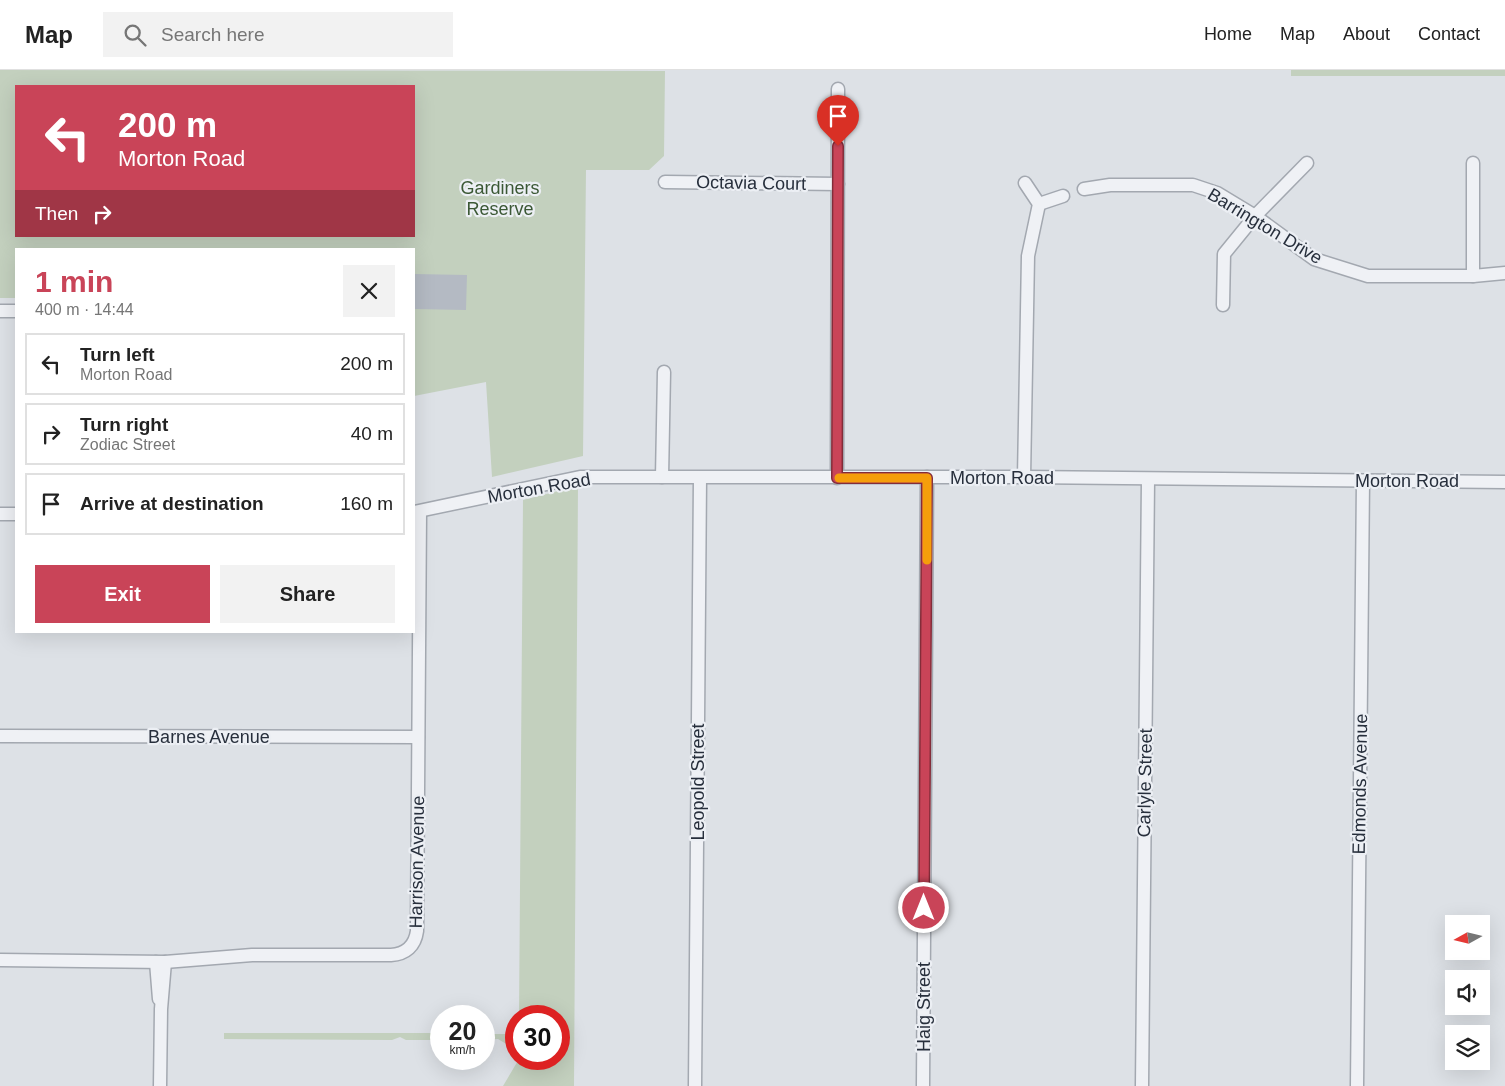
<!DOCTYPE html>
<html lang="en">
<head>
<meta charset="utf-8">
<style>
	:root { --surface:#fff; --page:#f2f2f2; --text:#222; --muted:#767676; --line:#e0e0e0; --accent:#c94458 }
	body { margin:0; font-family:Arial,sans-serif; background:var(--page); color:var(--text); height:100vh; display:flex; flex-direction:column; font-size:19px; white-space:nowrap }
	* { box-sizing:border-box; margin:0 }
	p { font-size:16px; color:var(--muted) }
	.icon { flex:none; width:28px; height:28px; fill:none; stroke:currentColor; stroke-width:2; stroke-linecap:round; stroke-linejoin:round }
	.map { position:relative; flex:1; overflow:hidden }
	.details { position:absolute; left:15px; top:178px; width:400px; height:385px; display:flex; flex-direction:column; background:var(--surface); border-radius:0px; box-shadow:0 5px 20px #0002 }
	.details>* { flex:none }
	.banner { position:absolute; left:15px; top:15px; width:400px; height:152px; border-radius:0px; box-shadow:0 5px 20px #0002; background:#c94458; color:#fff; overflow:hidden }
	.needle { width:32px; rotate:262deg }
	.fabs { position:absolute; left:1445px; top:845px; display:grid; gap:10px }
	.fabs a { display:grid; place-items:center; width:45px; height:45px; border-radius:0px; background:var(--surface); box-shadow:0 5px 20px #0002; font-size:25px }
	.speed { position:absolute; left:430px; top:935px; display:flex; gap:10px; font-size:25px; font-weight:700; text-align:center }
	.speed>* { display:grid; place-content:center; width:65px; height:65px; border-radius:50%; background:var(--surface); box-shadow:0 5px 20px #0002; line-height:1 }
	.speed small { font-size:12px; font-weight:400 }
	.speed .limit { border:8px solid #d22; background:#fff; color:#111 }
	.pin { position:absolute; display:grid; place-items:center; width:42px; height:42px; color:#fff; margin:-51px -21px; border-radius:50% 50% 50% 0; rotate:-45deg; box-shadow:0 0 5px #0007 }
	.pin .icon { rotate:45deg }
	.me { position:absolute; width:55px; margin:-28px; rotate:0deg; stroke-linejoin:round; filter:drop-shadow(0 0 4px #0008) }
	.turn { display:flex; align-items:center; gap:18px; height:105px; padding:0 20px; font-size:22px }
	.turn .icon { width:65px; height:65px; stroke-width:2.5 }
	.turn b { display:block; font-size:35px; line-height:42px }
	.then { display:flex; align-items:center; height:48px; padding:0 20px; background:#0003; gap:10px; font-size:19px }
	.round { display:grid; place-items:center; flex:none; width:52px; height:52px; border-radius:0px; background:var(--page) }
	.overview { display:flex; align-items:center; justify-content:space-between; height:85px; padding:0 20px }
	h1 { font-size:30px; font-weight:600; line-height:38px; color:var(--accent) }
	.action { display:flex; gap:10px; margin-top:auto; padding:10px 20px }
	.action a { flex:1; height:58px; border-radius:0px; background:var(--accent); color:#fff; font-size:20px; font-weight:600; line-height:58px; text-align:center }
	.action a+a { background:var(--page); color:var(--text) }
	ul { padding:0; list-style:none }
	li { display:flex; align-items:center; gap:15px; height:62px; margin:0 10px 8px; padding:0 10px; border:2px solid var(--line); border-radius:0px }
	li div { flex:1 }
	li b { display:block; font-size:19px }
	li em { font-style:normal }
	header { display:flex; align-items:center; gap:30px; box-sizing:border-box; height:70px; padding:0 25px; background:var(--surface); border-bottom:1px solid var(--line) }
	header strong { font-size:24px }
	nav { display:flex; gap:28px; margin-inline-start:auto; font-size:18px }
	.search { width:350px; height:45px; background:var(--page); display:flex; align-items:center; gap:12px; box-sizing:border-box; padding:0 18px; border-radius:0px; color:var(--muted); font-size:19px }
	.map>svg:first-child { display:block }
</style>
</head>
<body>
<header>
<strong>Map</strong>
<div class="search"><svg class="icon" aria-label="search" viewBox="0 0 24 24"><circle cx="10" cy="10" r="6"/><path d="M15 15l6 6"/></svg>Search here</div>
<nav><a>Home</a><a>Map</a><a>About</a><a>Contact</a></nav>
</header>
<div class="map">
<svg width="1505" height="1016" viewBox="0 0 1505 1016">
	<rect width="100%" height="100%" fill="#dde1e6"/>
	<!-- green -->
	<g fill="#c3d0be" fill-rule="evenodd">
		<path d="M0 0 665 1 664 86 649 100H586L583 386 492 407 486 312 414 326V179H16V228H0ZM16 16H414V166H16Z"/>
		<rect x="1291" y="0" width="214" height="6"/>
		<polygon points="578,416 574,1016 503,1016 519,989 559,989 559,946 519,946 523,430"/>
		<polygon points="224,963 441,963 441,970 406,970 400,967 392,970 224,969"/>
		<polygon points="484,964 516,964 516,980 498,969 484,970"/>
	</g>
	<!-- building -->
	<polygon fill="#b4bac3" points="414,204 467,205 466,240 414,239"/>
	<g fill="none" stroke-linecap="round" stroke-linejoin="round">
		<defs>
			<g id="minor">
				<polyline points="1473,93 1473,206"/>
				<polyline points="665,112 838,114"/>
				<polyline points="1084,119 1110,115 1193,115 1217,123 1255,146 1314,189 1368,206 1473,206 1505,203"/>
				<polyline points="1039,134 1063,126"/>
				<polyline points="1223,235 1224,184 1255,146 1307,93"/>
				<polyline points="0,241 16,241"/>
				<polyline points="662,407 664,302"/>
				<polyline points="1024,407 1028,186 1039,134 1025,113"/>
				<polyline points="837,408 838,19"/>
				<polyline points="414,442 580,407 1024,407 1505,412"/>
				<polyline points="0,444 16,444"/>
				<polyline points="0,666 418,667"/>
				<path d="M0 890 165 892 252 885H391C406 884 415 876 417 861L420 442"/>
				<polyline points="156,892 159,929"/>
				<polyline points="160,1016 161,939 165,892"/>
				<polyline points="695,1016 700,408"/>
				<polyline points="923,1016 927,407"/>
				<polyline points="1142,1016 1148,410"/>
				<polyline points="1357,1016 1363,411"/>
			</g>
		</defs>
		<!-- minor casing -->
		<use href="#minor" stroke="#a3a8b0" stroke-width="15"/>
		<!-- minor -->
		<use href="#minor" stroke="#eff1f5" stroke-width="12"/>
	</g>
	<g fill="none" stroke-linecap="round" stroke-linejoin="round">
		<defs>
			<polyline id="route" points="838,76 837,408 927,408 924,838"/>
		</defs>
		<!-- route casing -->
		<use href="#route" stroke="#832c39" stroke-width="12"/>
		<!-- route -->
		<use href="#route" stroke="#c94458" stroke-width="9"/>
		<!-- slow -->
		<polyline stroke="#f59e0b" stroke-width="9" points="839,408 927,408 927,490"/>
	</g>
	<g text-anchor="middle" stroke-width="4.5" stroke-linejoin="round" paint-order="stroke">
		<!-- street labels -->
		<g font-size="18" fill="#272f3c" stroke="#eceff4">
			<text transform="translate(751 113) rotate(1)" y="6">Octavia Court</text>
			<text transform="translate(1265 156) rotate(31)" y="6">Barrington Drive</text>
			<text x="1002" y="414">Morton Road</text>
			<text x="1407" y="417">Morton Road</text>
			<text transform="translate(539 418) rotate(-10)" y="6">Morton Road</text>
			<text x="209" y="673">Barnes Avenue</text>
			<text transform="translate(698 712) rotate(-90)" y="6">Leopold Street</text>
			<text transform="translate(1145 713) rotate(-89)" y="6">Carlyle Street</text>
			<text transform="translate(1360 714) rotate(-89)" y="6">Edmonds Avenue</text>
			<text transform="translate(417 792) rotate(-89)" y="6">Harrison Avenue</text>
			<text transform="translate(924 937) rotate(-90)" y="6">Haig Street</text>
		</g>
		<!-- park labels -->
		<g font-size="18" fill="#3b5835" stroke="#eceff4">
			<text x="500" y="124">Gardiners<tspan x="500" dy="21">Reserve</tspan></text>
		</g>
	</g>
</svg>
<div class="fabs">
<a><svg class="needle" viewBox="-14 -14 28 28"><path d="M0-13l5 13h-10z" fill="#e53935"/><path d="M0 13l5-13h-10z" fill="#767676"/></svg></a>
<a><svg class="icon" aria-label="sound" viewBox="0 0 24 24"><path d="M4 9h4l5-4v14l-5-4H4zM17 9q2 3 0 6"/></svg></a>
<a><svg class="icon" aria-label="layers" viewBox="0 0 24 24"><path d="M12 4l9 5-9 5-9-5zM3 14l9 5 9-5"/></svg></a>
</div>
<div class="speed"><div>20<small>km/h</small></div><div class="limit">30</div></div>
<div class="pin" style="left:838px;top:76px;background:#d93025"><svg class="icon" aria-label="arrive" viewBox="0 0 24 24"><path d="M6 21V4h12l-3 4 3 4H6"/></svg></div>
<svg class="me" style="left:924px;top:838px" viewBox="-20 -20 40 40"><circle r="17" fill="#c94458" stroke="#fff" stroke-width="3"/><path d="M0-11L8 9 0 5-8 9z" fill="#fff"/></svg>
<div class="banner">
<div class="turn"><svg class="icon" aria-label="left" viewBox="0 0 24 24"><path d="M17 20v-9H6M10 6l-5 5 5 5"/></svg><div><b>200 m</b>Morton Road</div></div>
<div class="then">Then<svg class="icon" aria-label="right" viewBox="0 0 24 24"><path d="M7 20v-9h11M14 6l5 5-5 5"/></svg></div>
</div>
<section class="details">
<div class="overview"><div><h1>1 min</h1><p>400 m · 14:44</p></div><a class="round"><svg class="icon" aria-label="close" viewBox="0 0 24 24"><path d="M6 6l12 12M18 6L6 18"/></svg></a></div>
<ul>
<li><svg class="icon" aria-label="left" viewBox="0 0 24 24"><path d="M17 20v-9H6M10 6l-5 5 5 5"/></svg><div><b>Turn left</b><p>Morton Road</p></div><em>200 m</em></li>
<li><svg class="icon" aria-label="right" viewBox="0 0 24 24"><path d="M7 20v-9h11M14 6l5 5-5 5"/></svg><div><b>Turn right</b><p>Zodiac Street</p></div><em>40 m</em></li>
<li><svg class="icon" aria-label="arrive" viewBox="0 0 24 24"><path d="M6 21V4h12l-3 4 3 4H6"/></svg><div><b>Arrive at destination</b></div><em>160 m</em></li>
</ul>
<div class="action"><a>Exit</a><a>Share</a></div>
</section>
</div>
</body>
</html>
